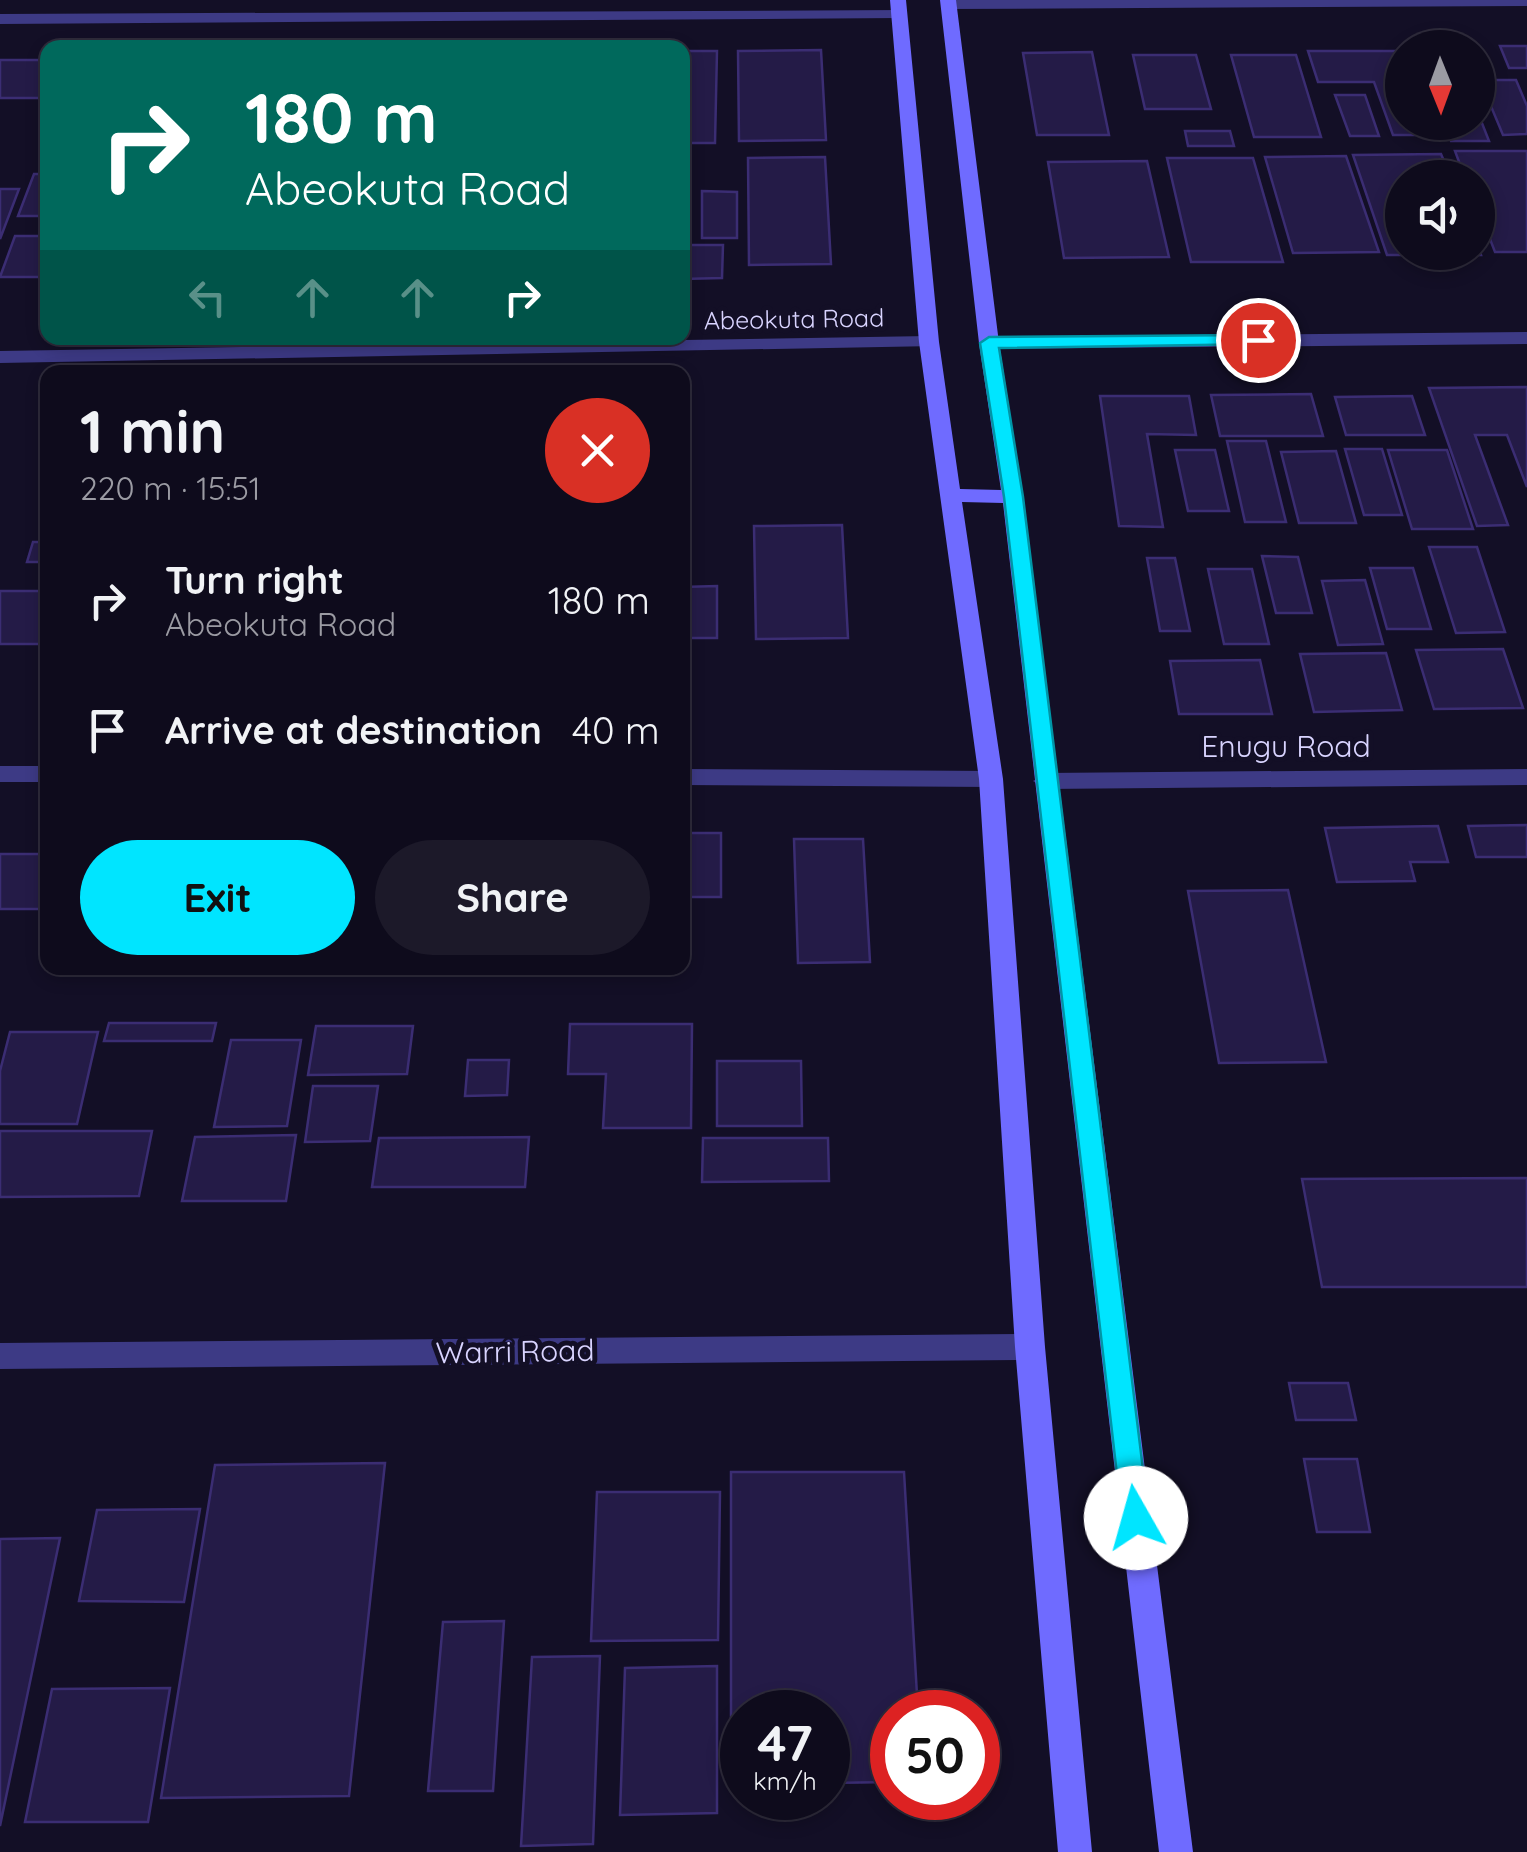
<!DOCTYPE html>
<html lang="en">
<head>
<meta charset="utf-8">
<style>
	:root { --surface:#0e0b1c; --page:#1c1929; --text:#f1f3f6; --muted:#9b9ba3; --line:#2e2b3b; --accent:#00e5ff }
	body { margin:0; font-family:Quicksand,sans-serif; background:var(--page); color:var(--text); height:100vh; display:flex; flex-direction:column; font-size:38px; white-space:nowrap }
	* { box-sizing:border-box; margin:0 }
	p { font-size:32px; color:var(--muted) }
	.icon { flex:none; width:55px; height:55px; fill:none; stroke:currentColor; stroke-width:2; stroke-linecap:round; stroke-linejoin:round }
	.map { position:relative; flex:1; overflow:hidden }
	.panel { position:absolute; left:40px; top:365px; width:650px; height:610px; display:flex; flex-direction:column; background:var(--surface); border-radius:20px; box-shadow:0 5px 15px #0003,0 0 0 2px var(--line) }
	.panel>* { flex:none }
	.hud { position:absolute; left:40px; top:40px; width:650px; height:305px; border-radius:20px; box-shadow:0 5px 15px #0003,0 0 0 2px var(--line); background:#00695c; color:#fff; overflow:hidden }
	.needle { width:65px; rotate:179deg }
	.fabs { position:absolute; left:1385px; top:30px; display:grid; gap:20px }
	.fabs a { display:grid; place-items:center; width:110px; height:110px; border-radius:50%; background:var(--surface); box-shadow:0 5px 15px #0003,0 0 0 2px var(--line); font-size:50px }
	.speed { position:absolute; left:720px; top:1690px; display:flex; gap:20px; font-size:50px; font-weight:700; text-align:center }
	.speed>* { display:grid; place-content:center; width:130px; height:130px; border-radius:50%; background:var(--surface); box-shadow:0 5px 15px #0003,0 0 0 2px var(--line); line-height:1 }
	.speed small { font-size:25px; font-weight:400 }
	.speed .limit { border:15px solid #d22; background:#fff; color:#111 }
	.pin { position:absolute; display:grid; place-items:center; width:85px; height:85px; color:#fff; margin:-42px; border:5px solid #fff; border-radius:50%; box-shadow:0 2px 10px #0007 }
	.me { position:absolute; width:110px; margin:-55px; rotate:353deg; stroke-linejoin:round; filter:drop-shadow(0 0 8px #0008) }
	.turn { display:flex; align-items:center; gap:35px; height:210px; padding:0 40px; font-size:45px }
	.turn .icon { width:130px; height:130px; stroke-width:2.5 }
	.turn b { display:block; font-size:70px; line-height:85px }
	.lanes { display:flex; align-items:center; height:95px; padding:0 40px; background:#0003; justify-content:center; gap:50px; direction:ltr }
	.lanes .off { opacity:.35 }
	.round { display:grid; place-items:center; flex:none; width:105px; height:105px; border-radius:52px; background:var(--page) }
	.headline { display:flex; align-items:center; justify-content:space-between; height:170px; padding:0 40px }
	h1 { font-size:60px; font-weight:800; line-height:75px }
	.primary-button { display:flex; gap:20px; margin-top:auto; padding:20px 40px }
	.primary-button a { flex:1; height:115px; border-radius:60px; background:var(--accent); color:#111; font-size:40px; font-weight:800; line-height:115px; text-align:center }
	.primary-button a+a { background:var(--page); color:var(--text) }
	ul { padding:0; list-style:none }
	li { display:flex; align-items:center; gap:30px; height:130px; padding:0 40px }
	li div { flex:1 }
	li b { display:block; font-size:38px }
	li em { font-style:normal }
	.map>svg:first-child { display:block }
</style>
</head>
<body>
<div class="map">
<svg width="1527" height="1852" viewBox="0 0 1527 1852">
	<rect width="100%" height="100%" fill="#130f26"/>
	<!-- building -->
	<g fill="#241b47" stroke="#3b2d73" stroke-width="2.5">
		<polygon points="1500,46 1527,46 1527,68 1509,68"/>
		<polygon points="821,50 826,140 739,141 738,51"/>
		<polygon points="682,51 717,51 715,143 682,143"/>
		<polygon points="1308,51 1402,51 1402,122 1431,122 1435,135 1393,135 1374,82 1318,82"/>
		<polygon points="1092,52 1109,135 1037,135 1023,53"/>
		<polygon points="1133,55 1196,55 1211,109 1145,109"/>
		<polygon points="1231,55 1296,55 1321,137 1254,137"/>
		<polygon points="0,60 48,60 46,98 0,98"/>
		<polygon points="1480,80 1516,80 1527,106 1527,134 1503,135"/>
		<polygon points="1335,95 1365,95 1379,136 1350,136"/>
		<polygon points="1478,113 1489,141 1451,141 1443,122 1478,122"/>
		<polygon points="1185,131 1230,131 1234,146 1188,146"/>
		<polygon points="1455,151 1527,151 1527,252 1495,252 1478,208 1478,178 1465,178"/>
		<polygon points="1441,154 1451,178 1402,178 1402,252 1478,252 1478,246 1481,255 1387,255 1353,155"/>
		<polygon points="1346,156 1379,252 1293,253 1265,157"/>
		<polygon points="825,157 831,264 749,265 748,158"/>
		<polygon points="1167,158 1253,158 1283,262 1191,262"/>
		<polygon points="1147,161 1169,257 1064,258 1048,162"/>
		<polygon points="34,174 48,174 48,216 18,216"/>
		<polygon points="0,189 19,189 0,239"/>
		<polygon points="702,191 737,192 737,238 702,238"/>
		<polygon points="15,236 48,236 48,277 0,277"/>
		<polygon points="682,245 723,245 722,278 682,279"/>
		<polygon points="1527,387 1527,487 1507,435 1475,435 1508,525 1477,526 1429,388"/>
		<polygon points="1311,394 1323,436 1220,436 1211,395"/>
		<polygon points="1100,396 1189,396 1196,435 1147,434 1163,527 1119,526"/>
		<polygon points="1412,396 1425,435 1346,435 1335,397"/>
		<polygon points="1227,441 1266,441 1286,522 1245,522"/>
		<polygon points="1345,449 1382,449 1402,515 1364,515"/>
		<polygon points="1175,450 1215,450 1229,511 1188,511"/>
		<polygon points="1388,450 1447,450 1473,529 1412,529"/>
		<polygon points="1336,451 1356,523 1299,523 1281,452"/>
		<polygon points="842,525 848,638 756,639 754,526"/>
		<polygon points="33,542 48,542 48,562 27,562"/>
		<polygon points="1429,547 1477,547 1505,632 1456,633"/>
		<polygon points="1262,556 1298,557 1312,613 1276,613"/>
		<polygon points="1147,558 1175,558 1190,631 1160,631"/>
		<polygon points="1370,568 1413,568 1431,629 1387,629"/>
		<polygon points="1208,569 1252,569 1269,644 1224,644"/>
		<polygon points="1365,580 1383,644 1338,645 1322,581"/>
		<polygon points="717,586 717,638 682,638 682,587"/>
		<rect x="0" y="591" width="48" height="53"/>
		<polygon points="1503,649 1523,708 1434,709 1416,650"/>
		<polygon points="1386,653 1402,710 1314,712 1300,654"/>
		<polygon points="1260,660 1272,714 1179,714 1170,661"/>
		<polygon points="1527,825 1527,857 1476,857 1468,826"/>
		<polygon points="1438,826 1448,862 1410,862 1415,881 1337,882 1325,828"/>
		<rect x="682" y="833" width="39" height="64"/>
		<polygon points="794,839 863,839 870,962 798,963"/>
		<rect x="0" y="854" width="48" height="55"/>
		<polygon points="1288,890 1326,1062 1219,1063 1188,891"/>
		<polygon points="109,1023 216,1023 212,1041 104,1041"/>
		<polygon points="570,1024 692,1024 691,1128 603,1128 606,1074 568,1074"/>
		<polygon points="316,1026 413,1026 407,1074 308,1075"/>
		<polygon points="10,1032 98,1032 77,1124 0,1124 0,1071"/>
		<polygon points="231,1040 301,1040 287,1126 214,1127"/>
		<polygon points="468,1060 509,1060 507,1095 465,1096"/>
		<polygon points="717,1061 801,1061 802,1126 717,1126"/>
		<polygon points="313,1086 378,1086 370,1141 305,1142"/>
		<polygon points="0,1131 152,1131 139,1196 0,1197"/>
		<polygon points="296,1135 286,1201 182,1201 195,1137"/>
		<polygon points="529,1137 525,1187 372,1187 379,1138"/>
		<polygon points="703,1138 828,1138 829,1181 702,1182"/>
		<polygon points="1527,1178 1527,1287 1322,1287 1302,1179"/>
		<polygon points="1289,1383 1348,1383 1356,1420 1296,1420"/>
		<polygon points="1304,1459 1357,1459 1370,1532 1317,1532"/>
		<polygon points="385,1463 349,1796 161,1798 215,1465"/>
		<polygon points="731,1472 904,1472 918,1712 892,1712 892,1782 828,1783 828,1712 742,1712 742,1784 731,1784"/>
		<polygon points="597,1492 720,1492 718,1640 591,1641"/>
		<polygon points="200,1509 184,1602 79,1601 97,1510"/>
		<polygon points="60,1538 0,1826 0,1539"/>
		<polygon points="504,1621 493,1791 428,1791 443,1622"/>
		<polygon points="600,1656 593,1844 521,1846 532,1657"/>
		<polygon points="717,1666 717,1813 620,1815 625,1668"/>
		<polygon points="170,1688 148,1822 25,1822 52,1689"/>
	</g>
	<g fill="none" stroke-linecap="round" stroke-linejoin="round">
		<!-- lane -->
		<g fill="#3d3a85" fill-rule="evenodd">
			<polygon points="946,0 1527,0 1527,6 949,9 941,4"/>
			<polygon points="906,10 906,16 900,18 0,24 0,14"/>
			<polygon points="1527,332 1527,344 989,349 979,343 989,337"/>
			<polygon points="929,336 936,338 936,346 0,363 0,351"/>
			<rect x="0" y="766" width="48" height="16"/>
			<polygon points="682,769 991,771 1003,779 991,787 682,785"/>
			<polygon points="1527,769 1527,785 1045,789 1033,781 1045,773"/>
		</g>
		<!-- street -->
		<polygon fill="#3d3a85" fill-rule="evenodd" points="1030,1334 1040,1338 1045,1347 1040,1356 1030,1360 0,1369 0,1343"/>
		<!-- secondary -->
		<polygon fill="#6f6bff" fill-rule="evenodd" points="890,0 906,0 939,342 960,489 1001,490 979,343 940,0 956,0 999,343 1023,497 1193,1852 1159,1852 1003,503 962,502 1003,779 1045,1347 1092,1852 1058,1852 1015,1347 979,779 919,342"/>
	</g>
	<!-- route -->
	<polygon fill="#00e5ff" stroke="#0095a6" stroke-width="2.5" points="1258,335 1265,336 1265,344 999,348 1023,497 1149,1518 1145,1527 1136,1531 1126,1527 1122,1518 1004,497 980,343 989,337"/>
	<g text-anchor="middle" stroke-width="10" stroke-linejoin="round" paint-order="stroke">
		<!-- far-street labels -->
		<g font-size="25" fill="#d9d4ff" stroke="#130f26">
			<text transform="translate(794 319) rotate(-1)" y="9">Abeokuta Road</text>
		</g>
		<!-- street labels -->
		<g font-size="30" fill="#d9d4ff" stroke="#130f26">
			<text x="1286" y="757">Enugu Road</text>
			<text transform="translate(515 1352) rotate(-1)" y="10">Warri Road</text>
		</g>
	</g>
</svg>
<div class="fabs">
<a><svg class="needle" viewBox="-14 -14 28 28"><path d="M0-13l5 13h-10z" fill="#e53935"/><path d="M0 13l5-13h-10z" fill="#9b9ba3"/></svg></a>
<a><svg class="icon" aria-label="sound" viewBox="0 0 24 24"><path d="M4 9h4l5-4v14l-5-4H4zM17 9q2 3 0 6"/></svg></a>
</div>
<div class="speed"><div>47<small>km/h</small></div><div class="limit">50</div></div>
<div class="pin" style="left:1258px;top:340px;background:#d93025"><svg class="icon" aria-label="arrive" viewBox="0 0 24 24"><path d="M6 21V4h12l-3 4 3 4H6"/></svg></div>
<svg class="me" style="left:1136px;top:1518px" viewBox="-20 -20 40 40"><circle r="19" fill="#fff"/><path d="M0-13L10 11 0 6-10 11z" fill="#00e5ff"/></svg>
<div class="hud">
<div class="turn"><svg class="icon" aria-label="right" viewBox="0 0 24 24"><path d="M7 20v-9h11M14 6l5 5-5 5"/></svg><div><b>180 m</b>Abeokuta Road</div></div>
<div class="lanes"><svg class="icon off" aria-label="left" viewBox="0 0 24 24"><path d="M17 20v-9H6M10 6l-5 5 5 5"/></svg><svg class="icon off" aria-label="ahead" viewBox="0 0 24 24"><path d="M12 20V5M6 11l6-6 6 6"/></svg><svg class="icon off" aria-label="ahead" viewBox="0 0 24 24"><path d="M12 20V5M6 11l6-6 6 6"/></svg><svg class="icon" aria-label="right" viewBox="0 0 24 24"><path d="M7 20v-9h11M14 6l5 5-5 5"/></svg></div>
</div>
<section class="panel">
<div class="headline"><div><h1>1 min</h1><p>220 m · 15:51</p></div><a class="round" style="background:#d93025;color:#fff"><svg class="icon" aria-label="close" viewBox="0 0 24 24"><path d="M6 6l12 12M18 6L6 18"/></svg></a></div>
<ul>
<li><svg class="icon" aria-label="right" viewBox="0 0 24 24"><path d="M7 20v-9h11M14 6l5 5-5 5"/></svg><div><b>Turn right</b><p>Abeokuta Road</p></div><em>180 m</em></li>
<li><svg class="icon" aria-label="arrive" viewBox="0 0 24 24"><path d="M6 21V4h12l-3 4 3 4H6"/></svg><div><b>Arrive at destination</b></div><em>40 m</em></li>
</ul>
<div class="primary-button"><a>Exit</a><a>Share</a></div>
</section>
</div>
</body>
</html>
